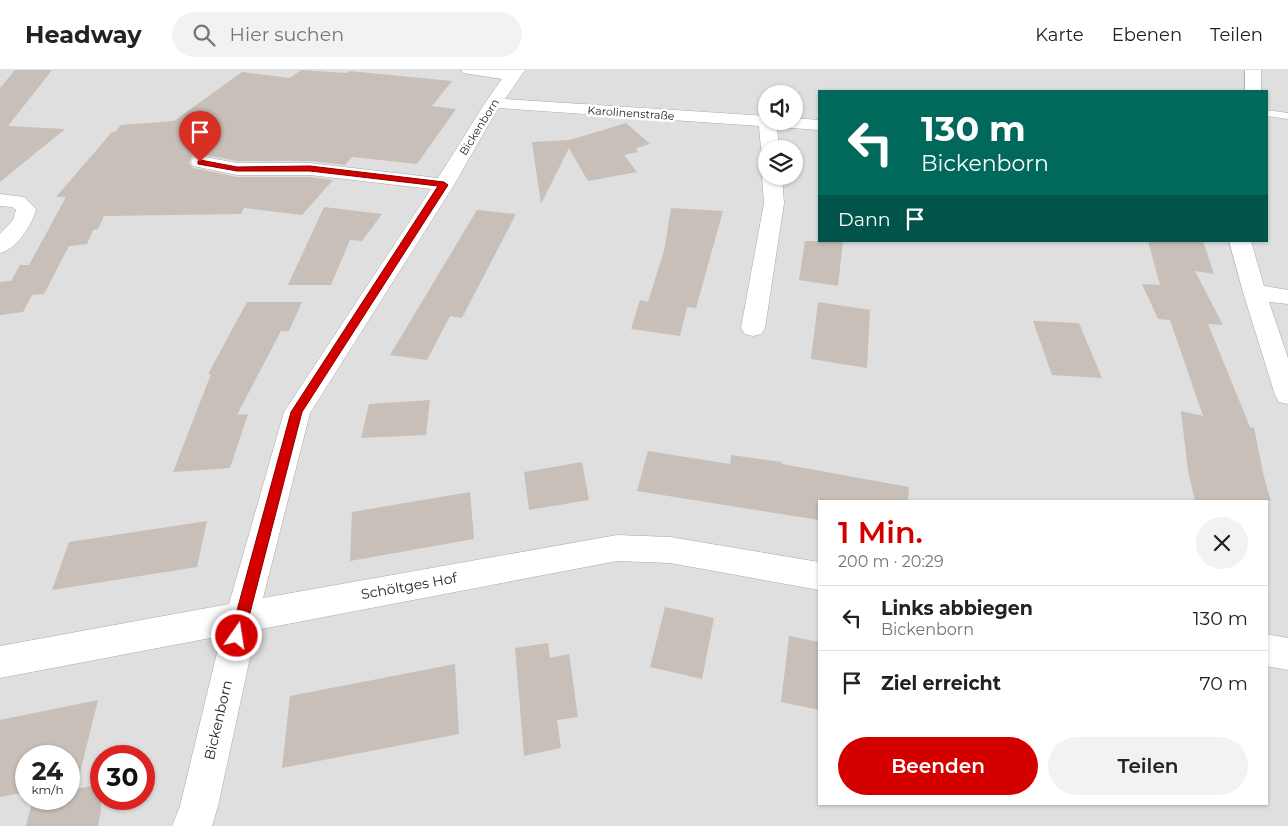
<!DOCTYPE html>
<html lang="de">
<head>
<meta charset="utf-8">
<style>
	:root { --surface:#fff; --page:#f2f2f2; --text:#222; --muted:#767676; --line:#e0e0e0; --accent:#d40000 }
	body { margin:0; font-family:Montserrat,sans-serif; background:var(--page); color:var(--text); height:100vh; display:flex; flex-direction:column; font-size:19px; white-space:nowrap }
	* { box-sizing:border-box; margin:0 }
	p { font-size:16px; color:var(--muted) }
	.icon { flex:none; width:28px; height:28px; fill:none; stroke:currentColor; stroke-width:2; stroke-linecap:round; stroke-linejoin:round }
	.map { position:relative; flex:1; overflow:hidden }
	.panel { position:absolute; left:818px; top:430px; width:450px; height:305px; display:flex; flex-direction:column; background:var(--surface); border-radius:0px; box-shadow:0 1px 4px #0004 }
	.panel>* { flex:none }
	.hud { position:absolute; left:818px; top:20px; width:450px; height:152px; border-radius:0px; box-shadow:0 1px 4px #0004; background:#00695c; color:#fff; overflow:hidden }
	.fabs { position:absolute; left:758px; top:15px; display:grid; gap:10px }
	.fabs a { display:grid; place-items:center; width:45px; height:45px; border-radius:50%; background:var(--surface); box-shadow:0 1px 4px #0004; font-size:25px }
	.speed { position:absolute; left:15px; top:675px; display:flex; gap:10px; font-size:25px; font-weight:700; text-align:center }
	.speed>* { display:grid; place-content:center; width:65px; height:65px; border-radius:50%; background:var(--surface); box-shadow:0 1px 4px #0004; line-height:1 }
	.speed small { font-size:12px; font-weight:400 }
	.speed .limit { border:8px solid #d22; background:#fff; color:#111 }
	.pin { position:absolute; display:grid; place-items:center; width:42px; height:42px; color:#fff; margin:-51px -21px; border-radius:50% 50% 50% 0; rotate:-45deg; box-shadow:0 0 5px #0007 }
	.pin .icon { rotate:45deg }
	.me { position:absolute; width:55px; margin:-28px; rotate:13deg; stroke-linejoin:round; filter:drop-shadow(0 0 4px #0008) }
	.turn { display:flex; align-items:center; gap:18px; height:105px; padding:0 20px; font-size:22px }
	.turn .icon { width:65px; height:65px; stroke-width:2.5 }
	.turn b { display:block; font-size:35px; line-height:42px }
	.then { display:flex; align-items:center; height:48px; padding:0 20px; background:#0003; gap:10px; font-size:19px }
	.round { display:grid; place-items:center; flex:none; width:52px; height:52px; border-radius:26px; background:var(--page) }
	.head { display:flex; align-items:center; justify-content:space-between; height:85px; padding:0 20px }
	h1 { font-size:30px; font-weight:600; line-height:38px; color:var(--accent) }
	.action { display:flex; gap:10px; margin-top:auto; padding:10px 20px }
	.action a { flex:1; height:58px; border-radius:30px; background:var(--accent); color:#fff; font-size:20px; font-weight:600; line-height:58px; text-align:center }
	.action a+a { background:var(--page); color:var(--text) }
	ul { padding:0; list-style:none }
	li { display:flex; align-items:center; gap:15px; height:65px; padding:0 20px; border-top:1px solid var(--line) }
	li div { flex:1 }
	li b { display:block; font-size:19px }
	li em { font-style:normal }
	header { display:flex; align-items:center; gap:30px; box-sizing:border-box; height:70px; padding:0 25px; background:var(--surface); border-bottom:1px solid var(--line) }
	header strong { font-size:24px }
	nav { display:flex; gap:28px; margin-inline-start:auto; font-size:18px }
	.search { width:350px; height:45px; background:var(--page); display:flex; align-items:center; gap:12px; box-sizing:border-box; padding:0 18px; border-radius:28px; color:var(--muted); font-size:19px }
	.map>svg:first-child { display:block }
</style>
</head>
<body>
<header>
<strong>Headway</strong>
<div class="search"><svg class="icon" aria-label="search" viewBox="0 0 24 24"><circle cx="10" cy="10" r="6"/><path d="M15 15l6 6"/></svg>Hier suchen</div>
<nav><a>Karte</a><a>Ebenen</a><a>Teilen</a></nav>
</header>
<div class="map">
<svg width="1288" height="756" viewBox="0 0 1288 756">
	<rect width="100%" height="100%" fill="#f2efe9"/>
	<!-- residential -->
	<path fill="#e0dfdf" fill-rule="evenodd" d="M0 0H1288V756H0ZM819 21H1266V171H819ZM766 24H794V51H766ZM766 79H794V106H766ZM819 431H1266V734H819ZM26 686H69V729H26ZM101 686H144V729H101Z"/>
	<!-- building -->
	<g fill="#c7bfb8">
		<polygon points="15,0 52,0 8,56 65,59 0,112 0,18"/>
		<polygon points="301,0 347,3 349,1 452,11 432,36 456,39 417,94 352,87 345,95 310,91 237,91 200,84 192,86 189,93 193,98 237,107 310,107 333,110 302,145 244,138 241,144 104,146 98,159 93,160 87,174 69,176 44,224 32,225 23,242 0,245 0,212 11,211 20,195 29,195 66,127 56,127 112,62 115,62 121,55 174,51 242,2 290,8"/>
		<polygon points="626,53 650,74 636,78 638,82 624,85 637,102 588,111 569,78 541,134 532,72 570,70"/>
		<polygon points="324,137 382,144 362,171 350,170 331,215 288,215"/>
		<polygon points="671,138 723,141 696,238 687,237 680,266 631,259 640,230 648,232 664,181"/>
		<polygon points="477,140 516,144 462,248 450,246 427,290 390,285"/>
		<polygon points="805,171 843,171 838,216 799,210"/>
		<polygon points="1148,171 1203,171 1214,204 1195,201 1223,255 1208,254 1250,357 1254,358 1264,407 1271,431 1195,431 1188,401 1181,341 1203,346 1170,250 1158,249 1142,214 1160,215"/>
		<polygon points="247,232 302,232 289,261 281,261 237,345 248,344 230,398 173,402 211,304 208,304"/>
		<polygon points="818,232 870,240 867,298 811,289"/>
		<polygon points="1033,251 1079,253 1102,308 1052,305"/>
		<polygon points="430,330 426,365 361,368 369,334"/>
		<polygon points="648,381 730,394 731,385 782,392 782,394 909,417 908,431 819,431 819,450 637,421"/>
		<polygon points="582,392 589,430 529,440 524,402"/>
		<polygon points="470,422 474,469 350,491 352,442"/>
		<polygon points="207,451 197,497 52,520 69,472"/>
		<polygon points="665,537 714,548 702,609 650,597"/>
		<polygon points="789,566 819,572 819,640 781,632"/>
		<polygon points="548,573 550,588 569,584 578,647 557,650 561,678 524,686 515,578"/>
		<polygon points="455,594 459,664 282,698 290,626"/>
		<polygon points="98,630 76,719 101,714 101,741 98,756 26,756 33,729 69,729 69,686 26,686 26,722 0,727 0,650"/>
	</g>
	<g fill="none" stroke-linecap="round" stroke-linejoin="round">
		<defs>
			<polygon id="service" points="1266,40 1288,43 1288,49 1266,46"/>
			<g id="minor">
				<polygon points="461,0 525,0 505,29 766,46 766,51 794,51 794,48 819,50 819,60 777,57 779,79 766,79 766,84 761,79 759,56 498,38 454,115 310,343 263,528 617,465 670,467 819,492 819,520 670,493 617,491 256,560 218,736 212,756 172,756 180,736 221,566 0,608 0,576 229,534 284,342 431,119 310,105 237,105 193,96 191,92 193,88 200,86 237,93 310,93 438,108 485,33 502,9 463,3"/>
				<rect x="1245" y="0" width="16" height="21"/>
				<polygon points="766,102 766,106 782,106 784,133 765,258 761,264 753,266 745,264 741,258 764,133 762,106"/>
				<path d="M0 124 24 127 36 139C33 154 16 180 0 183V164L13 150 16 140 12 137 0 136Z"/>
				<polygon points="1229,171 1251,171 1264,216 1288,220 1288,234 1269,232 1288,288 1288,334 1279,332 1275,325 1243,222"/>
				<polygon points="1266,564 1288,568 1288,600 1266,596"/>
			</g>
		</defs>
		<!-- service casing -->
		<use href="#service" stroke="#a9a9a9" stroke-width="1"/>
		<!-- minor casing -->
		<use href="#minor" stroke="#a9a9a9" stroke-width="1"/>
		<!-- service -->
		<use href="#service" fill="#fff" fill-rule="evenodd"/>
		<!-- minor -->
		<use href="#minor" fill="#fff" fill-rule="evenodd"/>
	</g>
	<!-- route -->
	<polygon fill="#d40000" stroke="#8a0000" points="200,90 237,97 310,96 444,112 448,115 302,342 244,566 242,570 237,572 232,570 230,566 291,342 438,116 310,101 237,101 198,94 198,91"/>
	<g text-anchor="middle" stroke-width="5" stroke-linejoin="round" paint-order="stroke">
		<!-- far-street labels -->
		<g font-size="11" fill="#222" stroke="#fff">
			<text transform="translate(631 43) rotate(4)" y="4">Karolinenstraße</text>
			<text transform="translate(479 57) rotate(-58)" y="4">Bickenborn</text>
		</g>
		<!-- street labels -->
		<g font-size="14" fill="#222" stroke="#fff">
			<text transform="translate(409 516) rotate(-10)" y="5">Schöltges Hof</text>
			<text transform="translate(218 650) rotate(-77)" y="5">Bickenborn</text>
		</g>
	</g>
</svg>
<div class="fabs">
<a><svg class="icon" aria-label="sound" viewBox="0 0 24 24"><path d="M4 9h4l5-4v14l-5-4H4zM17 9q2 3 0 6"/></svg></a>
<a><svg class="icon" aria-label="layers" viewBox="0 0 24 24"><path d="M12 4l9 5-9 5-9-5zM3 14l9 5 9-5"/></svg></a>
</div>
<div class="speed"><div>24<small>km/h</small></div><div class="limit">30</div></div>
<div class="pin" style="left:200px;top:92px;background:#d93025"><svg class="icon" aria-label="arrive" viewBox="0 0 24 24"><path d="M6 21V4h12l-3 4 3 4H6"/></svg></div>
<svg class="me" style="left:237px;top:566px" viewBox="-20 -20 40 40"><circle r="17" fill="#d40000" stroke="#fff" stroke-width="3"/><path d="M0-11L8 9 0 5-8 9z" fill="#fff"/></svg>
<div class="hud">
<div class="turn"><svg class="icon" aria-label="left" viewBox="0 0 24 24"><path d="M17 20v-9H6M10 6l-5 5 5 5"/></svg><div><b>130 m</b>Bickenborn</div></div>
<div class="then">Dann<svg class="icon" aria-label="arrive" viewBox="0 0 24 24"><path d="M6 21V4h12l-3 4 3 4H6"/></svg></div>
</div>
<section class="panel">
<div class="head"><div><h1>1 Min.</h1><p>200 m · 20:29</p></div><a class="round"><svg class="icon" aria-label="close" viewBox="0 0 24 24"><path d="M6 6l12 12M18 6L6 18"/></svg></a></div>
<ul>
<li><svg class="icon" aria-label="left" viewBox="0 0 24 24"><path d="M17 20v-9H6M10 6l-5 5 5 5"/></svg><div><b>Links abbiegen</b><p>Bickenborn</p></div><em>130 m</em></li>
<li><svg class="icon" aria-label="arrive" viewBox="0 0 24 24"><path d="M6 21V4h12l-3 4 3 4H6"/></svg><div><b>Ziel erreicht</b></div><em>70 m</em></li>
</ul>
<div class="action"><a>Beenden</a><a>Teilen</a></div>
</section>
</div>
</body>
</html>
